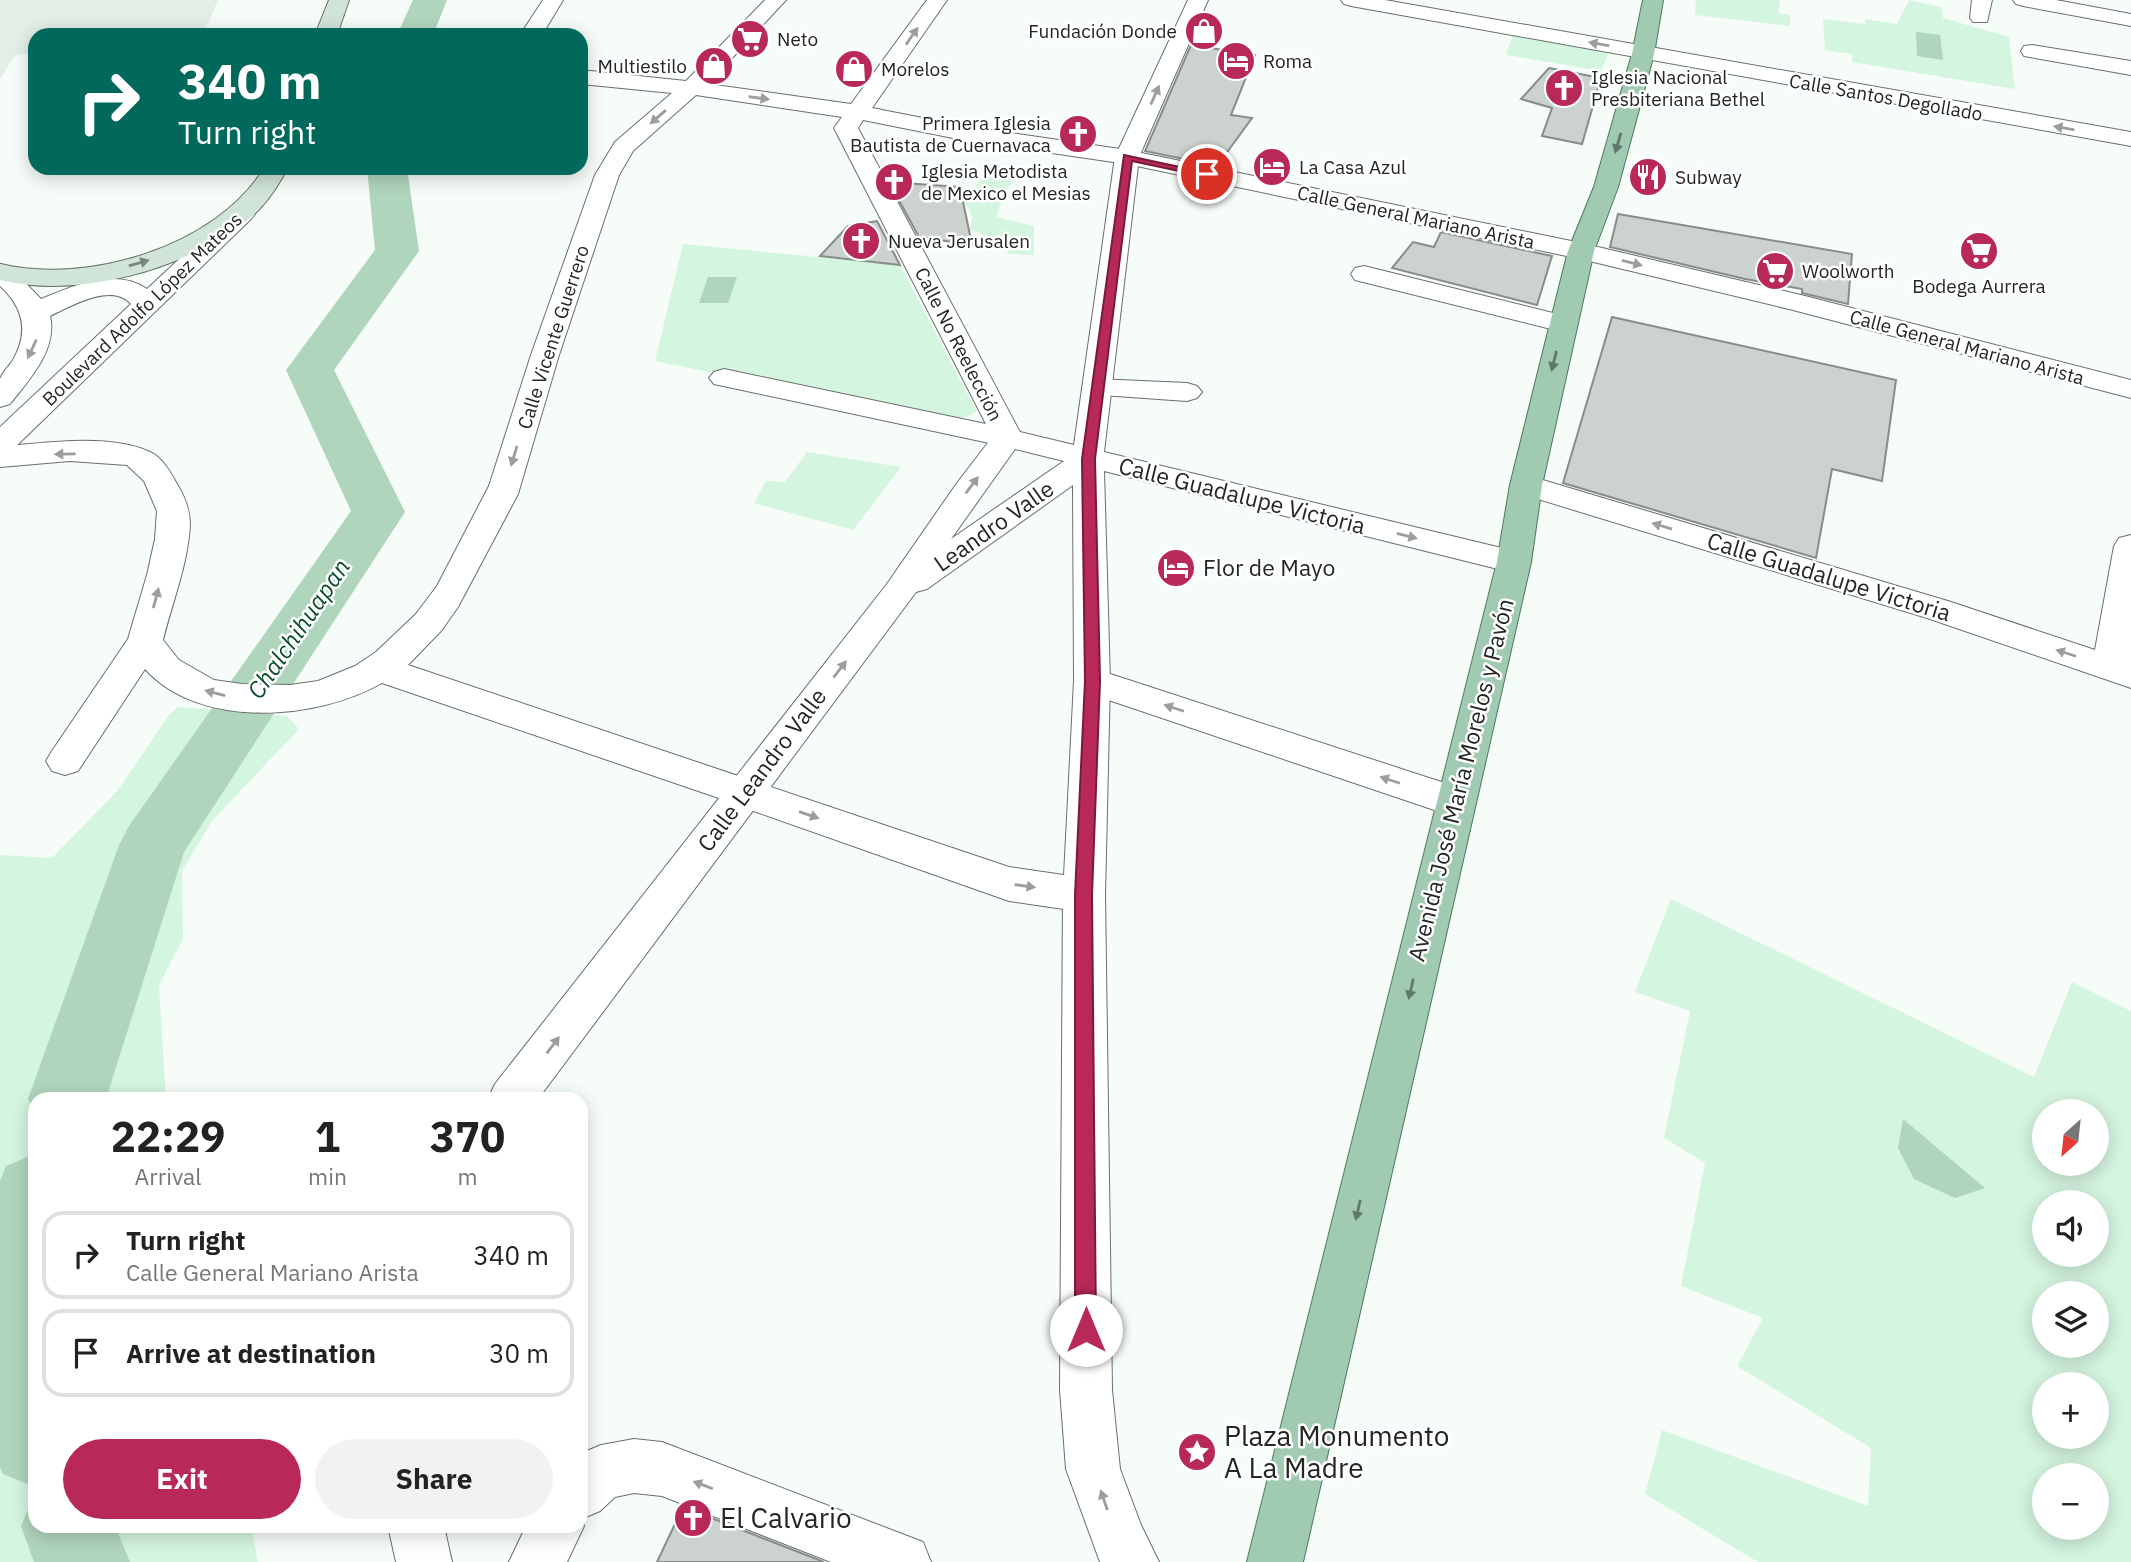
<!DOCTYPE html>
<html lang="en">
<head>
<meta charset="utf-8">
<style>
	:root { --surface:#fff; --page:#f2f2f2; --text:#222; --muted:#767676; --line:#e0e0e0; --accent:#b82958 }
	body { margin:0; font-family:"IBM Plex Sans",sans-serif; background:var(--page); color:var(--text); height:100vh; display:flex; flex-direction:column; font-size:26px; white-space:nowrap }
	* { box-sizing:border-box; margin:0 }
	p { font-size:23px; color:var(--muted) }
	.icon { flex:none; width:38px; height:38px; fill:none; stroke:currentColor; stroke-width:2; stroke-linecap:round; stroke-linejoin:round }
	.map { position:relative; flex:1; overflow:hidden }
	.drawer { position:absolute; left:28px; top:1092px; width:560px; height:441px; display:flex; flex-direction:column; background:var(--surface); border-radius:21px; box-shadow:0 4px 18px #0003 }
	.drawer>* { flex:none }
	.banner { position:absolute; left:28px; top:28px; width:560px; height:147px; border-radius:21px; box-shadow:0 4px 18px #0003; background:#00695c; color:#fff; overflow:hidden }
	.needle { width:46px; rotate:207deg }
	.tools { position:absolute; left:2032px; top:1099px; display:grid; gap:14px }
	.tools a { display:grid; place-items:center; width:77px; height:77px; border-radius:50%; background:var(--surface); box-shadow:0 4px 18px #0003; font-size:35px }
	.pin { position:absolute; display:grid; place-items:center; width:60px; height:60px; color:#fff; margin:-30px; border:4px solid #fff; border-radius:50%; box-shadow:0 2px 7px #0007 }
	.me { position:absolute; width:77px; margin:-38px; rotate:0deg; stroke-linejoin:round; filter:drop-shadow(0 0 5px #0008) }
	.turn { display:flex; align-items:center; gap:24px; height:147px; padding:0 35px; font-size:32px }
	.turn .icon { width:91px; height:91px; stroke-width:2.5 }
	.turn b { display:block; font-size:49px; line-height:60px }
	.eta { display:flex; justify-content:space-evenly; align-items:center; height:119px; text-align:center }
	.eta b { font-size:42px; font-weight:700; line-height:49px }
	.cta { display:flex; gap:14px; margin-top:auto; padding:14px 35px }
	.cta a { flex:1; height:80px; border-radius:42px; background:var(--accent); color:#fff; font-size:28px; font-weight:700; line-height:80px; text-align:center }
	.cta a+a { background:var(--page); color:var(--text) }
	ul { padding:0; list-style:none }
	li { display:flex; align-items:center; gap:21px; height:88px; margin:0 14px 10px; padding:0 21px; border:4px solid var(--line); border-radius:21px }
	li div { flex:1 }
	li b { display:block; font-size:26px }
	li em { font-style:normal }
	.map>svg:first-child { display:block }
</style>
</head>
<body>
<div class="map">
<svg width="2131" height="1562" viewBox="0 0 2131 1562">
	<rect width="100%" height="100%" fill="#f6fcf8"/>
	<!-- built -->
	<polygon fill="#e2efe7" points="0,0 218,0 203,35 35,35 35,53 15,55 0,79"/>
	<!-- green -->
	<g fill="#d4f5e0" fill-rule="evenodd">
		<polygon points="1696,0 1780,0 1778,13 1790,15 1790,26 1695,15"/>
		<polygon points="1909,0 1941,7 1943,18 2009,37 2015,89 1852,62 1852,54 1825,50 1823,19 1865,24 1865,19 1897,24"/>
		<polygon points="1514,32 1611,48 1601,71 1506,55"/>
		<polygon points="987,169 1005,171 1004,175 1016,177 1006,191 996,217 1034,226 1034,255 1008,254 1007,251 974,245 983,234 970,230 972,217 961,192 973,191"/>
		<polygon points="683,244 900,265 977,412 954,422 655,361"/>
		<polygon points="807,452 901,467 853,530 754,503 766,481 785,482"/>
		<polygon points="178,707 287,716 299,729 212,821 182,871 183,939 159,985 166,1099 35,1099 35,1526 251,1526 258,1562 0,1562 0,855 52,858 118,790 169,715"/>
		<path d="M1671 899 2034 1077 2072 982 2131 1011V1562H1758L1645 1494 1662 1430 1868 1506 1871 1448 1737 1366 1763 1318 1681 1286 1705 1163 1664 1138 1690 1011 1635 992ZM2044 1111H2096V1164H2044ZM2044 1202H2096V1255H2044ZM2044 1293H2096V1346H2044ZM2044 1384H2096V1437H2044ZM2044 1475H2096V1528H2044Z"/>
	</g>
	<!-- water -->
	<g fill="#b0d5bd">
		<polygon points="1916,32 1940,35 1943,60 1917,56"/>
		<polygon points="708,277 737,277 728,303 699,303"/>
		<polygon points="1903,1119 1985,1188 1955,1198 1914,1179 1898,1148"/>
	</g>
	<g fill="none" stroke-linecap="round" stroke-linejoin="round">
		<!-- river -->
		<g fill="#b0d5bd" fill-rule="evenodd">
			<polygon points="413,0 447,0 433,35 397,35"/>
			<polygon points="367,168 407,168 419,251 334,370 405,512 184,852 106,1099 35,1099 35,1113 28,1099 119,845 129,826 351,511 286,370 375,250"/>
			<polygon points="35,1154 35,1314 31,1323 35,1333 35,1487 3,1474 0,1467 0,1181 6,1166"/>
			<polygon points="35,1493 35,1526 115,1526 130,1562 34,1562 21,1526"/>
		</g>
	</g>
	<!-- building -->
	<g fill="#ccd2ce" stroke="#878d89" stroke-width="2">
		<polygon points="1191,45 1255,55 1231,115 1252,118 1217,166 1145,151"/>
		<polygon points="1549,68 1601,78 1582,144 1542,136 1552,108 1521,99"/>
		<polygon points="889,182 960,187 972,245 919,237"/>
		<polygon points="1618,214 1852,254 1848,304 1802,293 1802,289 1745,279 1610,247"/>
		<polygon points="877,221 900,265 820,256 848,226"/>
		<polygon points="1441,232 1552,256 1537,305 1392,268 1413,242 1434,247"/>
		<polygon points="1612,317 1896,380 1882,481 1832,469 1816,558 1563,483"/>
		<polygon points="683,1507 824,1562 657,1562"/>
	</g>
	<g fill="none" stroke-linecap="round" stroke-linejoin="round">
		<defs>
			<g id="minor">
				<polygon points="543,0 563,0 542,35 520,35"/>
				<path d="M765 0H786L708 84 851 104 927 0H947L872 108 963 126 1127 150 1581 243 1805 296 2131 380V398L1789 309 1581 259 1127 164 963 140 863 120 858 128 1023 438 1019 445 1008 447 714 384 709 378 714 372 724 369 986 424 834 128 842 117 696 95 633 151 619 175 559 355 518 494 458 607 441 631 408 665 1009 867 1084 878 1099 883 1105 895 1099 907 1084 912 1009 901 731 803 729 798 724 800 710 795 382 683C317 720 200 730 145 669L78 771 65 775 52 771 46 761 52 751 128 639 147 575 155 539 157 511 144 481 127 465 70 461 0 467V447C42 443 110 433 150 452 162 457 171 473 177 484 185 497 190 510 190 525 188 564 172 603 163 640L179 660 214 680 242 684 290 685 318 681 355 666 376 652 416 614 437 586 489 486 531 355 595 175 615 142 672 93 581 84V70L686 81Z"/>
				<polygon points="1972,0 1992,0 1987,22 1973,22 1970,18"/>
				<polygon points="2013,0 2056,0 2131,14 2131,26 2023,6 2016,4"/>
				<polygon points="2032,45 2131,61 2131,75 2024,56 2021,51 2024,46"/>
				<polygon points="1364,266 1573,318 1577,324 1573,330 1563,332 1355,280 1351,274 1355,268"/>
				<polygon points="1097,379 1187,383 1197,386 1202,392 1197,398 1187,401 1087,394 1082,388 1087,382"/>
				<polygon points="1526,475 1951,602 2095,650 2114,546 2119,538 2131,535 2131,688 1927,618 1515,492 1510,485 1515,478"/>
				<polygon points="1092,668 1469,791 1474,802 1469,813 1455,817 1079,690 1074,681 1079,672"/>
				<polygon points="634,1439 662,1442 923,1542 931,1562 831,1562 662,1496 634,1493 615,1497 600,1511 581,1519 584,1526 567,1562 509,1562 526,1526 581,1526 582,1453 601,1445"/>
			</g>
			<g id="tertiary">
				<path d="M1188 0H1208L1139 157 1104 452 1514 551 1526 554 1531 562 1526 570 1514 573 1104 471 1110 681 1105 895 1112 1390 1120 1469 1141 1525 1159 1562H1100L1066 1469 1060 1390 1063 895 1074 681 1073 485 927 589 916 592 538 1099H488L495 1084 887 584 957 483 997 431 1008 429 1074 445 1115 157ZM1015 449 1064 461 951 539Z"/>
				<polygon points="1341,0 1385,0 2131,132 2131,146 1351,6 1344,4"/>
				<path d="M242 206 251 209 255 214 251 219 11 451 0 453V427L131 304C112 282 71 306 50 316 58 349 29 380 10 404L0 407C0 399 0 386 0 379 2 373 9 366 13 360 29 332 24 308 0 286V264L9 266 41 299C72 286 116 267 147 289L233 209Z"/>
				<polygon points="388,1526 444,1526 452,1562 396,1562"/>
			</g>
			<g id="secondary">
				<polygon points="329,0 349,0 337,35 315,35"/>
				<path d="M264 168H288C276 189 264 208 245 222 183 270 77 299 0 280V264C87 285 216 247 264 168Z"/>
			</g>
			<polygon id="primary" points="1643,0 1663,0 1654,54 1618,187 1594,251 1542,485 1531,562 1303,1562 1247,1562 1497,562 1510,485 1568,251 1594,187 1632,54"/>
		</defs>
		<!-- minor casing -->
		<use href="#minor" stroke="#6a6f6c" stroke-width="2"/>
		<!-- tertiary casing -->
		<use href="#tertiary" stroke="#6a6f6c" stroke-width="2"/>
		<!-- secondary casing -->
		<use href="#secondary" stroke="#6a6f6c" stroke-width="2"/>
		<!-- primary casing -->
		<use href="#primary" stroke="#4d795f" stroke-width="2"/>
		<!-- minor -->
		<use href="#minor" fill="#fff" fill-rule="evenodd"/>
		<!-- tertiary -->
		<use href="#tertiary" fill="#fff" fill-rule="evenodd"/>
		<!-- secondary -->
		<use href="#secondary" fill="#d0e4d8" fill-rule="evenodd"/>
		<!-- primary -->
		<use href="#primary" fill="#a1cab2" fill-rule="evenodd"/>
	</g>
	<!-- one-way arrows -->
	<defs><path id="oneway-solid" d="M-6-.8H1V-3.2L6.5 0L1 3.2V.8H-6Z" transform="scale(1.75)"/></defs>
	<g fill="#9c9d9d">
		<use href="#oneway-solid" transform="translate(912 36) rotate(-55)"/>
		<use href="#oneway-solid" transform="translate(1599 44) rotate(-170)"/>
		<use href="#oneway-solid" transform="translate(1155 95) rotate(-66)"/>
		<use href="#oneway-solid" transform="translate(759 98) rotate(8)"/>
		<use href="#oneway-solid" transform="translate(658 117) rotate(139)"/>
		<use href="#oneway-solid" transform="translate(2064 128) rotate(-170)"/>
		<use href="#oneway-solid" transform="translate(1632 263) rotate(14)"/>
		<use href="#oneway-solid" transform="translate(32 349) rotate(115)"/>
		<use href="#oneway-solid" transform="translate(65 454) rotate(179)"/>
		<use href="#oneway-solid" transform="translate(514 456) rotate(107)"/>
		<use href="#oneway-solid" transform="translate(972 485) rotate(-53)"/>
		<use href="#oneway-solid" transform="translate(1662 526) rotate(-163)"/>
		<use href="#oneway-solid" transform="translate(1407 536) rotate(14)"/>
		<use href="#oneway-solid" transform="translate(156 598) rotate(-75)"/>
		<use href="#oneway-solid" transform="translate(2066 653) rotate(-162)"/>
		<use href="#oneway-solid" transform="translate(840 669) rotate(-52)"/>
		<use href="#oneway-solid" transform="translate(215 693) rotate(-165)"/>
		<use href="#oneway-solid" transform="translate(1174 708) rotate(-162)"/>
		<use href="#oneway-solid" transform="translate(1390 780) rotate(-162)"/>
		<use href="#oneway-solid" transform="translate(809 815) rotate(19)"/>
		<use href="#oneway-solid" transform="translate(1025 886) rotate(8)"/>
		<use href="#oneway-solid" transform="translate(553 1045) rotate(-53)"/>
		<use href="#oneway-solid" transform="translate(703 1485) rotate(-159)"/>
		<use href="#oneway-solid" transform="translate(1104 1500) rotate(-109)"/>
	</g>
	<g fill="#62786c">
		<use href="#oneway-solid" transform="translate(1618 143) rotate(106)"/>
		<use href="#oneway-solid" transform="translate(1554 361) rotate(104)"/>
		<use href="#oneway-solid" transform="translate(1411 989) rotate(103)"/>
		<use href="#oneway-solid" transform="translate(1358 1210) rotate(103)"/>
	</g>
	<use fill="#7a857e" href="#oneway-solid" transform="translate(139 263) rotate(-16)"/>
	<!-- route -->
	<polygon fill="#b82958" stroke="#781b39" stroke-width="2" points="1124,155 1212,174 1207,177 1132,161 1095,459 1100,681 1092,895 1096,1330 1093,1337 1086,1341 1078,1337 1075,1330 1075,895 1085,681 1082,459"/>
	<!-- icons -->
	<defs>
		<symbol id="shop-disc" viewBox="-11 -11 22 22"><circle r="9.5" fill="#b82958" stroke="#fff"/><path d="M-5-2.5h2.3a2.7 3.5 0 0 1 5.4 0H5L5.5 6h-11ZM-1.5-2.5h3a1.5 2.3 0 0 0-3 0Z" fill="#fff"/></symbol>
		<symbol id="supermarket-disc" viewBox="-11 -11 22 22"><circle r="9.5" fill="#b82958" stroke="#fff"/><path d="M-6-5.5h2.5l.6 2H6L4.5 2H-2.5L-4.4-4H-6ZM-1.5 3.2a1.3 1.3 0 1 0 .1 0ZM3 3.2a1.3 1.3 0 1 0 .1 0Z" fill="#fff"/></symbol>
		<symbol id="hotel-disc" viewBox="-11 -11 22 22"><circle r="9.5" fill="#b82958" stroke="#fff"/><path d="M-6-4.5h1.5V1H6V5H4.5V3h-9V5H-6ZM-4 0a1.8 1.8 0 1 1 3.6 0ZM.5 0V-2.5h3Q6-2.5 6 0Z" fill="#fff"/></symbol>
		<symbol id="church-disc" viewBox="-11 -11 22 22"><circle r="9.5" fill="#b82958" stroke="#fff"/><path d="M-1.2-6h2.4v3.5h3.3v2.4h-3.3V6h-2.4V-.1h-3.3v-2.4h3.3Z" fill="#fff"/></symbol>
		<symbol id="restaurant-disc" viewBox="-11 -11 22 22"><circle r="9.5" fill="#b82958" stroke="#fff"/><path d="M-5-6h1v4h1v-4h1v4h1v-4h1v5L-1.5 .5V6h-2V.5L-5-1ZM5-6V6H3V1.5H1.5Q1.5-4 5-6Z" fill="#fff"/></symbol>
		<symbol id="sight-disc" viewBox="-11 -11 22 22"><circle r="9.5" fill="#b82958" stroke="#fff"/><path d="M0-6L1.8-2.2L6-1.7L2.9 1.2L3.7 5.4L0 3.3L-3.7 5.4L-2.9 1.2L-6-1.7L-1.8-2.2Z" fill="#fff"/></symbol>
	</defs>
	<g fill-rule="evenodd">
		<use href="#shop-disc" x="1182" y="9" width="44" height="44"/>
		<use href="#supermarket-disc" x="728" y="17" width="44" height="44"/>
		<use href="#hotel-disc" x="1214" y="39" width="44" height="44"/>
		<use href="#shop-disc" x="692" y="44" width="44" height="44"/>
		<use href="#shop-disc" x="832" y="47" width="44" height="44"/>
		<use href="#church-disc" x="1542" y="66" width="44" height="44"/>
		<use href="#church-disc" x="1056" y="112" width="44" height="44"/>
		<use href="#hotel-disc" x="1250" y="145" width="44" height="44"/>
		<use href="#restaurant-disc" x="1626" y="155" width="44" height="44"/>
		<use href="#church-disc" x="872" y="160" width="44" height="44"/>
		<use href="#church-disc" x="839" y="219" width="44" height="44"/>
		<use href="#supermarket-disc" x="1957" y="229" width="44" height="44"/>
		<use href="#supermarket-disc" x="1753" y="249" width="44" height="44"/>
		<use href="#hotel-disc" x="1154" y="546" width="44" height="44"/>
		<use href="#sight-disc" x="1175" y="1430" width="44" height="44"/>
		<use href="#church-disc" x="671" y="1496" width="44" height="44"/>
	</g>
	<g text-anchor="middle" stroke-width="5" stroke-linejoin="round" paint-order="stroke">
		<!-- far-poi labels -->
		<g font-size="19" fill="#242625" stroke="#fff" text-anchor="start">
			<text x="1177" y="38" text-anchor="end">Fundación Donde</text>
			<text x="777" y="46">Neto</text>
			<text x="1263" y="68">Roma</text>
			<text x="687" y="73" text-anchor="end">Multiestilo</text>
			<text x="881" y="76">Morelos</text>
			<text x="1591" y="84">Iglesia Nacional<tspan x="1591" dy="22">Presbiteriana Bethel</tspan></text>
			<text x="1051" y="130" text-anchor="end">Primera Iglesia<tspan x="1051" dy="22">Bautista de Cuernavaca</tspan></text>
			<text x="1299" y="174">La Casa Azul</text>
			<text x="921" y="178">Iglesia Metodista<tspan x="921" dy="22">de Mexico el Mesias</tspan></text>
			<text x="1675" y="184">Subway</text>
			<text x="888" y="248">Nueva Jerusalen</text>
			<text x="1802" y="278">Woolworth</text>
			<text x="1979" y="293" text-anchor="middle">Bodega Aurrera</text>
		</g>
		<!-- far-street labels -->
		<g font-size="19" fill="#242625" stroke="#fff">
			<text transform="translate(1886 97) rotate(10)" y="7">Calle Santos Degollado</text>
			<text transform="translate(1416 217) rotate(12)" y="7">Calle General Mariano Arista</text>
			<text transform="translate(142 309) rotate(-44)" y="7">Boulevard Adolfo López Mateos</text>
			<text transform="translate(553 337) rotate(-72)" y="7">Calle Vicente Guerrero</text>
			<text transform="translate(959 344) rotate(63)" y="7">Calle No Reelección</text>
			<text transform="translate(1967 347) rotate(15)" y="7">Calle General Mariano Arista</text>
		</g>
		<!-- street labels -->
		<g font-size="23" fill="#242625" stroke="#fff">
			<text transform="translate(1242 496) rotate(14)" y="8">Calle Guadalupe Victoria</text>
			<text transform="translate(994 526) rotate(-35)" y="8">Leandro Valle</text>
			<text transform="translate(1829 577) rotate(17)" y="8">Calle Guadalupe Victoria</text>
			<text transform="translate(762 770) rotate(-53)" y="8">Calle Leandro Valle</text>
			<text transform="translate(1461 780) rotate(-76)" y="8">Avenida José María Morelos y Pavón</text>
		</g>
		<!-- poi labels -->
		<g font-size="23" fill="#242625" stroke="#fff" text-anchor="start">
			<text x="1203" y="576">Flor de Mayo</text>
		</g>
		<!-- water labels -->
		<g font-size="24" font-style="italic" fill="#0b4c2d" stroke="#fff">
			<text transform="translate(299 629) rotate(-56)" y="8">Chalchihuapan</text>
		</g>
		<!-- near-poi labels -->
		<g font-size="28" fill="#242625" stroke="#fff" text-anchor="start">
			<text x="1224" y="1446">Plaza Monumento<tspan x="1224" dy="32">A La Madre</tspan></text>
			<text x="720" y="1528">El Calvario</text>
		</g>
	</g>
</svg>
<div class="tools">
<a><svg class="needle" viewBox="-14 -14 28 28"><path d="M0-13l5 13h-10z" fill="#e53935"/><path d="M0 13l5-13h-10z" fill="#767676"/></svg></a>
<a><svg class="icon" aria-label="sound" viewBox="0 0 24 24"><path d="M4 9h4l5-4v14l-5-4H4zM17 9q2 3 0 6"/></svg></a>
<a><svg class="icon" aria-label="layers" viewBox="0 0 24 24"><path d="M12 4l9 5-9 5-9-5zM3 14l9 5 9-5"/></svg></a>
<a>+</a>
<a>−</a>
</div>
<div class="pin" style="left:1207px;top:174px;background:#d93025"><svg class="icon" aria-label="arrive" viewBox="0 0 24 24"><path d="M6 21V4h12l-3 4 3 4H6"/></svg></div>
<svg class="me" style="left:1086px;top:1330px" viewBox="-20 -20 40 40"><circle r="19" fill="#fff"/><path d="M0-13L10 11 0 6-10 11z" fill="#b82958"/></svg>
<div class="banner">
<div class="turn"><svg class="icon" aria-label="right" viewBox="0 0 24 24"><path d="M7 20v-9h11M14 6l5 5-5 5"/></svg><div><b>340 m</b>Turn right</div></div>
</div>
<section class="drawer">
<div class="eta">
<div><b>22:29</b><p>Arrival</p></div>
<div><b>1</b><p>min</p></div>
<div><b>370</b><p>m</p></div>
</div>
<ul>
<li><svg class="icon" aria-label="right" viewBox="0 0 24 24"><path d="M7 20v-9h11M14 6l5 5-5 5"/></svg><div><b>Turn right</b><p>Calle General Mariano Arista</p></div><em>340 m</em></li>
<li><svg class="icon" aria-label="arrive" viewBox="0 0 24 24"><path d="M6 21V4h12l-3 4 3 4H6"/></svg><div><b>Arrive at destination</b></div><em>30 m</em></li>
</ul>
<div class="cta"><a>Exit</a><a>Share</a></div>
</section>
</div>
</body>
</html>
